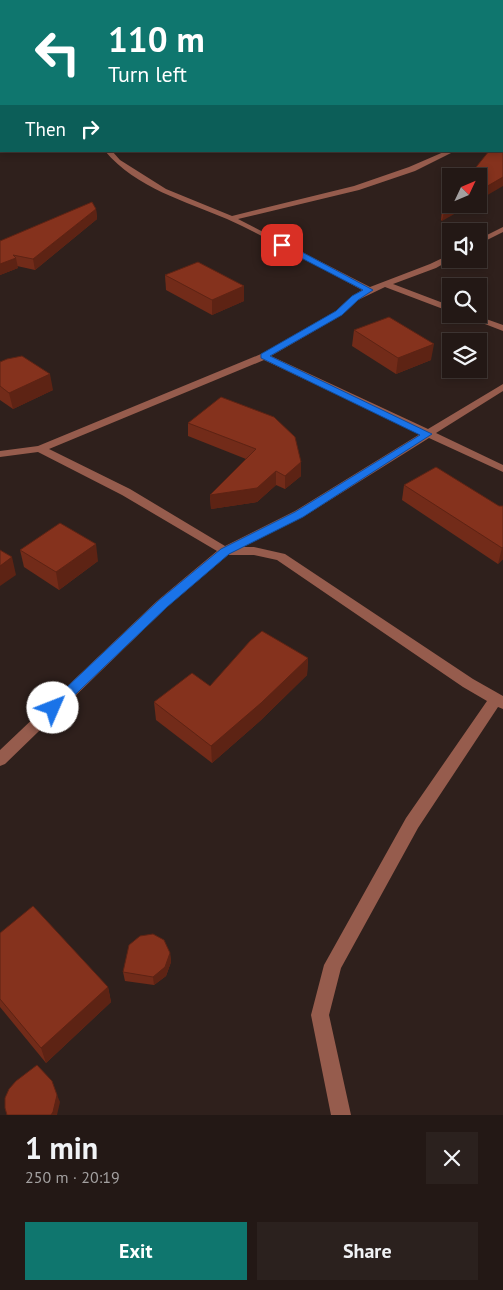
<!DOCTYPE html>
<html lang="en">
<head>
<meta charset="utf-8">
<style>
	:root { --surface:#231815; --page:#2b211e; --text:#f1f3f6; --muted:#a3a0a0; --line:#403734; --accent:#0f766e }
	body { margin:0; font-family:"PT Sans",sans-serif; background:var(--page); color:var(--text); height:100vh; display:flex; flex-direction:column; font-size:19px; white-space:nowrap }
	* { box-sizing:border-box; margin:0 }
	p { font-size:16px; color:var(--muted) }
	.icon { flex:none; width:28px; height:28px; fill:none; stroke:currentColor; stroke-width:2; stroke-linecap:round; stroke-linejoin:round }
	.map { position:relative; height:1115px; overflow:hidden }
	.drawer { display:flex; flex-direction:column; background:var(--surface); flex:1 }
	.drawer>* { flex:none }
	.top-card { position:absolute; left:0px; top:0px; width:504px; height:152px; box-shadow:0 2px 8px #0003,0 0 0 1px var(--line); background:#0f766e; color:#fff; overflow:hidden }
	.needle { width:32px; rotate:46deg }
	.controls { position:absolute; left:442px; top:168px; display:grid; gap:10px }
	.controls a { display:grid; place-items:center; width:45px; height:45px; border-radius:0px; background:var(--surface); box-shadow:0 2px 8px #0003,0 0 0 1px var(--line); font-size:25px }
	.pin { position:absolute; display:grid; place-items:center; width:42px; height:42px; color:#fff; margin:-21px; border-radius:10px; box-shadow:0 2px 8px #0006 }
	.me { position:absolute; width:55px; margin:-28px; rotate:46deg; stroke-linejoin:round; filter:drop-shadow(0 0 4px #0008) }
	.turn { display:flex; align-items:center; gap:18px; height:105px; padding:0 25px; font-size:22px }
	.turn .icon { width:65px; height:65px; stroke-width:2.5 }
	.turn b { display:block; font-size:35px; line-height:42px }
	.then { display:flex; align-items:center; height:48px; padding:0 25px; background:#0003; gap:10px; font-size:19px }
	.round { display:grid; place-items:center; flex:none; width:52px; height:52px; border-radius:0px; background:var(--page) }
	.headline { display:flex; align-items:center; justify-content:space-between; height:85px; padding:0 25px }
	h1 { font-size:30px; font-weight:700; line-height:38px }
	.button { display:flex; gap:10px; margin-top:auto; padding:10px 25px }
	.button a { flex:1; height:58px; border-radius:0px; background:var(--accent); color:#fff; font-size:20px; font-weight:700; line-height:58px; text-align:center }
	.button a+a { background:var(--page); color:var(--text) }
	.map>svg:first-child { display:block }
</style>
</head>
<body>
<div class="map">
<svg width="503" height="1115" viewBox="0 0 503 1115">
	<rect width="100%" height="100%" fill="#2f201c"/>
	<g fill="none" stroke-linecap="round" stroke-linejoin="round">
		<!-- minor -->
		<g fill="#965c4d" fill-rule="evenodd">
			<rect x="502" y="56" width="1" height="4"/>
			<rect x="502" y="123" width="1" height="4"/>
			<path d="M105 151H112L120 160 166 189 232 216 354 186 409 167 446 151H455L415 171 359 190 238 219 370 287 430 264 451 254 452 259 436 268 393 284 451 306V312L385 287 358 300 342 315 271 356 428 429 503 384V391L436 433 503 465V472L429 438 303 517 243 547H254L285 554 473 679 503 696V709L498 707 418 828 341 968 329 1015 351 1115H331L311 1015 324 965 406 818 487 701 463 687 277 560 254 555H228L167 607 5 764 0 766V750L157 601 217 551 122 495 38 452 0 457V451L38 446 261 354 336 311 352 296 362 290C318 267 273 240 227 219 185 201 136 188 105 151ZM264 360 420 434 295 511 225 546 130 489 49 449Z"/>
			<polygon points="503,227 503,232 479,244 479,239"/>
			<polygon points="459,314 472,314 503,325 503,331"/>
		</g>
		<!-- major -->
		<g fill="#fb9a81" fill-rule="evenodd">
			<rect x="502" y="35" width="1" height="4"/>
			<rect x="0" y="104" width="1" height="4"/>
		</g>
	</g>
	<!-- wall -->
	<g fill="#722b19">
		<polygon points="468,0 503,0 503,13 502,1 472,1"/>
		<polygon points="451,198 442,221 441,220 442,209"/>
		<polygon points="96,209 97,219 35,270 17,266 18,268 0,275 0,241"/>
		<polygon points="165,275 244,286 244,301 212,315 166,290"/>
		<polygon points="354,330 431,360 396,374 352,346"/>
		<polygon points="0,362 53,390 13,409 0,400"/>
		<polygon points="188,423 301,462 301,476 285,489 276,485 257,502 211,509 210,495 246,459 188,436"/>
		<polygon points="404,485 499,506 503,559 498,564 402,500"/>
		<polygon points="20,550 98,561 59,590 24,567"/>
		<polygon points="308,658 307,675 261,720 212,763 156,720 154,702"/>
		<polygon points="0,933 108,987 111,1002 46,1063 0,1007"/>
		<polygon points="170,953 171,962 166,976 154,985 125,981 123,972"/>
	</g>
	<!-- shaded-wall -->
	<g fill="#5d2314">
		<rect x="0" y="70" width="1" height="7"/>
		<polygon points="503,177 503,186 479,200 479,191"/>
		<polygon points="456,204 472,204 442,221 444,211"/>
		<polygon points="96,209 97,219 35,270 33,259"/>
		<polygon points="16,258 18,268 0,275 0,264"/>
		<polygon points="244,286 244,301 212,315 212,300"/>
		<polygon points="434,344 431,360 396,374 398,358"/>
		<polygon points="50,374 53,390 13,409 9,393"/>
		<polygon points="301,462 301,476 285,489 285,476"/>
		<polygon points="276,471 276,485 257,502 211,509 210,495"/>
		<polygon points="96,544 98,561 59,590 56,572"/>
		<polygon points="503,547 503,559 498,564 502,548"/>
		<polygon points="12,557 16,575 0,586 0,566"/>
		<polygon points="308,658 307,675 261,720 212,763 211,746"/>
		<polygon points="170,953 171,962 166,976 154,985 153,977"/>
		<polygon points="108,987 111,1002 46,1063 41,1048"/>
		<polygon points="57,1095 60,1102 57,1115 51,1115"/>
	</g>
	<!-- building -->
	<g fill="#85321d" stroke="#5d2314">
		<polygon points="0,0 153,0 153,1 1,1 1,70 0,70"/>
		<polygon points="191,0 458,0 456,1 192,1"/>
		<polygon points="484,0 503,0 503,7 502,1 487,1"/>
		<polygon points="502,135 503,135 503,177 479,191 479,176 469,176 489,151 502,151"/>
		<polygon points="451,198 451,204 456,204 444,211 442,209"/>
		<polygon points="92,202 96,209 33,259 13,255 16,258 0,264 0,241"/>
		<polygon points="198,262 244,286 212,300 165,275"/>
		<polygon points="389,317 434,344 398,358 354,330"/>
		<polygon points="22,356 50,374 9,393 0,386 0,362 7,359"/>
		<polygon points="221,397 274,417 295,437 301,462 285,476 276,471 257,488 210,495 256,449 188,423"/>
		<polygon points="436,467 499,506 503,506 503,547 502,548 404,485"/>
		<polygon points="60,523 96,544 56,572 20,550"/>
		<polygon points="0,550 12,557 0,566"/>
		<polygon points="262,631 308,658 261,703 211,746 154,702 192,673 210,686 250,641"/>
		<polygon points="33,906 108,987 41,1048 0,999 0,933"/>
		<polygon points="153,934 164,940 170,953 165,967 153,977 123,972 129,945 140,936"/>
		<polygon points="37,1065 52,1081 57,1095 53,1112 51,1115 7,1115 5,1108 5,1098 9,1089 16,1081"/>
	</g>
	<!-- route -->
	<polygon fill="#1a73e8" stroke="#114b97" points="280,243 285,243 373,290 358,300 342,315 270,356 432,434 303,517 229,554 167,607 58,711 53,713 49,711 47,708 49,704 158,601 221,549 295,512 420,435 261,358 261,354 336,311 352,296 363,290 280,247"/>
</svg>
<div class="controls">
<a><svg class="needle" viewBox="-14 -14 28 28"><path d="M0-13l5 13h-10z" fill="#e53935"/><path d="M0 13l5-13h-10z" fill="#a3a0a0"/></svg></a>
<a><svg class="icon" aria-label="sound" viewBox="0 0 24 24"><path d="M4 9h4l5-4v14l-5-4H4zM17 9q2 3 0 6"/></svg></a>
<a><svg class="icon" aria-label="search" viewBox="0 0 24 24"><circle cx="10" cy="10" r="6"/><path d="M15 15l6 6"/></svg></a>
<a><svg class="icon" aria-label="layers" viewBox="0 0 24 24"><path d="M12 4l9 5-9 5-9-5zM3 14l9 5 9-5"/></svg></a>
</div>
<div class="pin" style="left:282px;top:245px;background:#d93025"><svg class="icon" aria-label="arrive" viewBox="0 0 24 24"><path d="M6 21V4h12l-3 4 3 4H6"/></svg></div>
<svg class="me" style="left:53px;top:708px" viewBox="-20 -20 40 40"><circle r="19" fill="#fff"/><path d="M0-13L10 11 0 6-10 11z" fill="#1a73e8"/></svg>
<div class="top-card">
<div class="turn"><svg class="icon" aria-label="left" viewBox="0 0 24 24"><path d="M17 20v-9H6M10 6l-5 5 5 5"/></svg><div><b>110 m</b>Turn left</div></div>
<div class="then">Then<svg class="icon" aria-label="right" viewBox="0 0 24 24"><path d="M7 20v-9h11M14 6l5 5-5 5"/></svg></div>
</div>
</div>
<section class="drawer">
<div class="headline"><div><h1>1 min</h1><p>250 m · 20:19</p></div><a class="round"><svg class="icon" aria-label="close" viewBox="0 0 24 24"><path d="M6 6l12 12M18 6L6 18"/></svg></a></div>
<div class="button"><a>Exit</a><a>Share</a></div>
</section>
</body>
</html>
